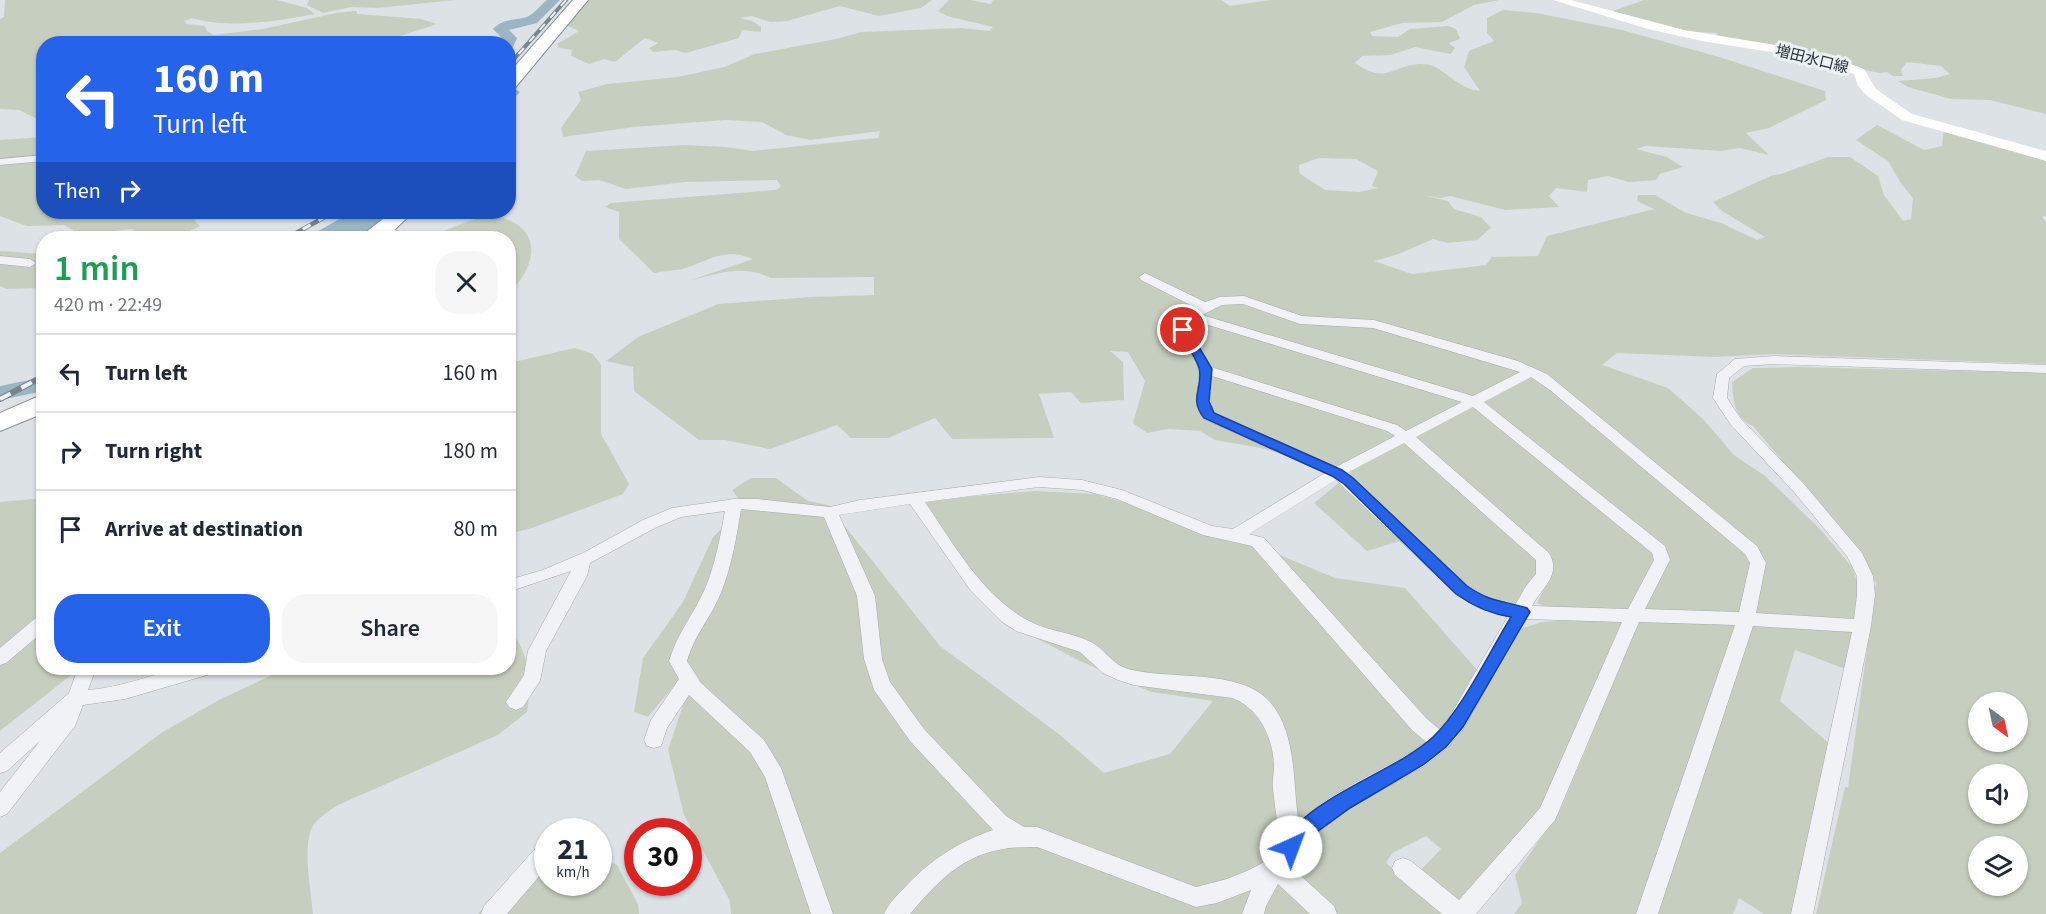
<!DOCTYPE html>
<html lang="en">
<head>
<meta charset="utf-8">
<style>
	:root { --surface:#fff; --page:#f6f6f7; --text:#1f2937; --muted:#747a83; --line:#e0e1e3; --accent:#2563eb }
	body { margin:0; font-family:"Source Sans 3","Noto Sans JP",sans-serif; background:var(--page); color:var(--text); height:100vh; display:flex; flex-direction:column; font-size:22px; white-space:nowrap }
	* { box-sizing:border-box; margin:0 }
	p { font-size:20px; color:var(--muted) }
	.icon { flex:none; width:33px; height:33px; fill:none; stroke:currentColor; stroke-width:2; stroke-linecap:round; stroke-linejoin:round }
	.map { position:relative; flex:1; overflow:hidden }
	.details { position:absolute; left:36px; top:231px; width:480px; height:444px; display:flex; flex-direction:column; background:var(--surface); border-radius:24px; box-shadow:0 2px 4px #0004 }
	.details>* { flex:none }
	.banner { position:absolute; left:36px; top:36px; width:480px; height:183px; border-radius:24px; box-shadow:0 2px 4px #0004; background:#2563eb; color:#fff; overflow:hidden }
	.needle { width:39px; rotate:147deg }
	.tools { position:absolute; left:1968px; top:692px; display:grid; gap:12px }
	.tools a { display:grid; place-items:center; width:60px; height:60px; border-radius:50%; background:var(--surface); box-shadow:0 2px 4px #0004; font-size:30px }
	.speed { position:absolute; left:534px; top:818px; display:flex; gap:12px; font-size:30px; font-weight:700; text-align:center }
	.speed>* { display:grid; place-content:center; width:78px; height:78px; border-radius:50%; background:var(--surface); box-shadow:0 2px 4px #0004; line-height:1 }
	.speed small { font-size:15px; font-weight:400 }
	.speed .limit { border:9px solid #d22; background:#fff; color:#111 }
	.pin { position:absolute; display:grid; place-items:center; width:51px; height:51px; color:#fff; margin:-26px; border:3px solid #fff; border-radius:50%; box-shadow:0 2px 6px #0007 }
	.me { position:absolute; width:66px; margin:-33px; rotate:43deg; stroke-linejoin:round; filter:drop-shadow(0 0 4px #0008) }
	.turn { display:flex; align-items:center; gap:21px; height:126px; padding:0 18px; font-size:27px }
	.turn .icon { width:78px; height:78px; stroke-width:2.5 }
	.turn b { display:block; font-size:42px; line-height:51px }
	.then { display:flex; align-items:center; height:57px; padding:0 18px; background:#0003; gap:12px; font-size:22px }
	.round { display:grid; place-items:center; flex:none; width:63px; height:63px; border-radius:24px; background:var(--page) }
	.headline { display:flex; align-items:center; justify-content:space-between; height:102px; padding:0 18px }
	h1 { font-size:36px; font-weight:600; line-height:45px; color:#1e9e55 }
	.cta { display:flex; gap:12px; margin-top:auto; padding:12px 18px }
	.cta a { flex:1; height:69px; border-radius:24px; background:var(--accent); color:#fff; font-size:24px; font-weight:600; line-height:69px; text-align:center }
	.cta a+a { background:var(--page); color:var(--text) }
	ul { padding:0; list-style:none }
	li { display:flex; align-items:center; gap:18px; height:78px; padding:0 18px; border-top:2px solid var(--line) }
	li div { flex:1 }
	li b { display:block; font-size:22px }
	li em { font-style:normal }
	.map>svg:first-child { display:block }
</style>
</head>
<body>
<div class="map">
<svg width="2046" height="914" viewBox="0 0 2046 914">
	<rect width="100%" height="100%" fill="#dde2e6"/>
	<!-- green -->
	<g fill="#c6cfbf" fill-rule="evenodd">
		<path d="M5 0H277L307 8 315 14C280 21 226 29 192 18L184 21 187 24 205 26 207 31 214 35 263 29 336 13 357 11V14L421 19 437 24 376 44H44L43 117 35 118 19 110 0 109V19L4 17Z"/>
		<polygon points="309,0 455,0 378,8 351,7 323,13 307,5"/>
		<polygon points="587,0 932,0 921,8 879,16 840,6 787,21 770,22 752,16 739,18 752,21 761,27 761,32 742,30 739,38 686,53 675,50 653,52 649,48 658,43 645,38 615,62 604,59 589,64 571,56 572,50 559,48 557,44 579,31 566,25"/>
		<path d="M949 0H970L991 4 993 0H1221L1230 6 1270 0H1499L1474 5 1442 22 1402 23 1370 32 1372 36 1398 37 1410 29 1448 26 1456 29 1460 39 1449 43 1455 48 1451 54 1415 47 1391 55 1362 56 1355 63C1388 86 1392 64 1422 64 1444 64 1455 89 1480 91L1464 67 1469 51 1494 41 1487 33V18L1503 10 1536 13 1622 30 1719 57 1825 91 1826 100 1769 128 1746 133 1769 155 1740 148 1721 151 1646 146 1636 149 1667 157 1683 167 1660 174 1656 180 1629 182 1608 176 1588 180 1587 192 1556 188 1549 196 1559 207 1505 210 1450 196 1440 198 1422 195 1448 201 1454 209 1481 217 1491 228 1477 240 1448 243 1433 239 1399 254 1374 261 1412 274 1486 265 1492 257 1538 256 1547 236 1654 209 1637 201 1638 195H1655L1686 213 1721 223 1757 240 1765 237 1722 211 1713 202 1773 175 1781 174 1828 157H1850L1878 176 1884 195 1903 221 1911 219 1913 198 1902 185 1888 161 1856 140 1877 125 1924 150 1942 146 1944 129 2046 158V216L2042 217 2046 222V364L1774 354 1715 357 1617 353 1602 365 1668 388 1703 419 1734 455 1765 476 1819 528 1852 567 1862 595 1848 670 1795 650 1780 701 1831 745 1793 914H1764L1739 898 1733 914H1514L1522 903 1515 875 1560 810 1592 735 1542 810 1462 906 1417 874 1441 849 1426 836 1392 853 1386 863 1447 914H731L730 901 684 815 668 750 685 699 673 687 648 717 634 712 643 658 683 602 713 537 745 507 732 490 751 478H776L808 501 828 505 940 646 1060 735 1104 773 1170 754 1213 701 1151 692 1080 661 1000 619 916 505 939 499 1035 491 1095 494 1154 511 1213 538 1253 544 1335 578 1405 588 1478 671 1492 674 1520 629 1542 622 1573 620 1537 603 1546 584 1518 608 1502 616 1477 605 1437 557 1400 541 1367 551 1314 503 1351 473 1261 448 1215 440 1200 431 1168 429 1147 433 1133 423 1145 381 1128 352 1110 351 1123 362 1124 400 1081 403 1071 392 1039 394 1054 438 952 439 935 418 888 438H851L837 425 770 449 725 440H699L634 391 633 367 606 361 638 337 718 304 810 297 874 295V277L771 278C742 264 721 273 691 280L753 259C723 247 710 261 682 269 673 271 663 271 654 273L619 239V212L605 207 611 203 776 190 781 187 777 180 685 182 626 189 599 180 582 181 575 176 586 151 685 145 726 147 753 151 878 138 880 131 810 140 786 135 762 122 725 120 634 127 563 137 561 128 581 100 578 92 607 84 678 77 724 67 755 54 836 39 862 32 961 28 989 31 993 27 947 16 938 11ZM1319 158 1356 159 1378 171 1372 186 1378 188 1359 192 1325 190 1299 173V165Z"/>
		<polygon points="1644,0 2046,0 2046,114 1990,100 1951,99 1908,87 1898,81 1936,78 1950,74 1941,66 1907,62 1901,70 1903,76 1893,76 1887,72 1880,73 1858,69 1720,39 1716,33 1680,31 1610,12"/>
		<polygon points="43,137 44,212 217,212 194,220 200,226 175,238 157,238 148,237 131,229 82,235 64,225 27,226 0,216 0,140"/>
		<path d="M492 217C497 218 505 218 511 221 544 237 532 272 509 292L508 238H425L475 219Z"/>
		<polygon points="0,251 43,254 43,288 7,289 0,286"/>
		<polygon points="575,348 593,354 601,365 601,434 629,484 623,494 532,528 509,534 509,363"/>
		<path d="M1797 367 2046 373V914H1816L1845 787 1848 788 1876 583 1837 526 1753 426C1734 418 1733 400 1732 382L1753 368ZM1978 702H2018V741H1978ZM1978 774H2018V813H1978ZM1978 846H2018V885H1978Z"/>
		<polygon points="43,498 44,668 80,668 0,731 0,502"/>
		<path d="M509 630C529 648 532 686 527 712L498 735 338 805C329 811 315 819 311 830 303 851 311 891 313 914H0V853L161 733 219 700 287 668H508Z"/>
		<polygon points="547,855 548,882 598,882 599,856 617,865 638,904 639,914 478,914 527,859"/>
	</g>
	<!-- water -->
	<polygon fill="#9bb5c3" points="352,212 392,212 358,238 306,238"/>
	<g fill="none" stroke-linecap="round" stroke-linejoin="round">
		<!-- river -->
		<g fill="#9bb5c3" fill-rule="evenodd">
			<path d="M547 0H560L537 23 509 30 517 38 513 47 508 48V44H501L503 39 493 29C503 18 514 21 527 17 534 14 541 5 547 0Z"/>
			<polygon points="512,87 520,92 513,99 508,100 508,88"/>
			<polygon points="44,377 44,391 0,400 0,386"/>
		</g>
		<defs>
			<g id="street">
				<polygon points="44,155 44,161 0,165 0,159"/>
				<polygon points="386,226 409,236 411,238 397,238 382,231 382,227"/>
				<polygon points="0,256 30,259 36,263 30,267 0,264"/>
				<path d="M1145 273 1205 302 1220 297 1244 296 1302 316 1374 320 1518 361 1547 374 1757 546 1766 563 1756 613 1854 619 1857 595V576L1847 556 1794 492 1731 425 1713 398 1717 374 1735 359 1774 356 2046 365V373L1774 364 1744 366 1729 378 1727 398 1741 419 1804 484 1862 553 1873 576 1875 595 1871 626 1813 914H1791L1852 632 1753 626 1658 914H1636L1735 625 1639 622 1555 820 1476 914H1442L1395 875 1392 868 1395 861 1403 858 1411 861 1459 900 1540 808 1622 622 1525 619 1464 728 1447 748 1424 766 1350 808 1317 833 1290 866 1334 906 1337 914H1310L1278 884 1266 906 1264 914H1242L1251 890 1217 903 1196 907 1037 847C975 845 948 869 910 914H884C889 903 898 894 907 885 932 859 958 842 993 830L910 741 874 690 864 659 857 596 824 517 741 509C737 535 731 570 720 595 710 619 695 634 687 661L701 683 764 740 781 768 833 914H811L765 777 750 752 689 695 667 728 661 746 654 748 647 746 644 740 651 720 679 679 669 661C677 635 690 619 702 595 713 575 721 534 725 511L681 517 655 528 590 563 587 576 546 651 540 681 523 707 516 710 509 707 506 702 524 675 528 651 571 571 508 592V580L543 570 585 552 643 520 672 508 734 499H758L830 507 860 500 1039 477 1082 480 1122 490 1212 526 1233 529 1325 473 1204 419C1190 399 1202 389 1198 368 1196 354 1184 342 1177 330L1179 320 1196 308 1141 280 1139 277ZM1243 304 1300 324 1373 328 1520 372 1473 396 1202 315 1222 305ZM1195 321 1462 402 1406 431 1397 425 1211 367 1189 330 1190 324ZM1212 376 1387 431 1395 436 1336 467 1214 413 1210 399ZM1531 377 1550 390 1745 554 1750 563 1739 612 1645 609 1670 560 1665 546 1484 402ZM1473 407 1652 553 1654 560 1628 609 1532 606C1542 587 1562 575 1549 553L1416 437ZM1404 443 1536 560V574L1526 586 1515 605 1489 598 1468 586 1347 473ZM1336 480 1456 594 1477 607 1508 616 1450 716 1439 729 1426 718 1264 538 1249 534ZM1039 487 1082 490 1117 499 1203 535 1252 546 1412 730 1426 742C1390 769 1326 791 1299 824 1292 784 1298 735 1270 702 1240 667 1166 681 1125 668 1111 663 1103 647 1089 641 1070 632 1047 631 1029 621 983 597 953 543 925 502ZM910 504 971 591 1001 621 1016 631 1080 652 1103 673 1118 680 1133 685 1232 698C1259 708 1273 737 1274 766 1274 774 1272 781 1273 789 1275 808 1278 827 1280 846L1268 860 1249 870 1227 879 1196 887 1037 827H1024L1006 816 924 729 890 682 882 659 875 596 839 515Z"/>
				<polygon points="44,615 44,631 6,663 0,665 0,648 38,616"/>
				<path d="M78 668H96L88 690C132 687 173 663 216 668L214 673 125 699 83 705 75 726 7 814 0 817V792L40 741 7 771 0 773V753L69 693Z"/>
				<polygon points="548,845 548,866 507,914 481,914 484,906 534,850"/>
			</g>
			<g id="highway">
				<polygon points="573,0 588,0 514,89 508,90 508,74"/>
				<polygon points="392,212 413,212 386,238 363,238 365,233"/>
				<polygon points="44,394 44,413 0,431 0,413"/>
			</g>
		</defs>
		<!-- street casing -->
		<use href="#street" stroke="#a3aaaf" stroke-width="1"/>
		<!-- highway casing -->
		<use href="#highway" stroke="#86929b" stroke-width="2"/>
		<!-- street -->
		<use href="#street" fill="#f0f2f5" fill-rule="evenodd"/>
		<!-- secondary -->
		<polygon fill="#fff" fill-rule="evenodd" points="1553,0 1571,0 1684,30 1782,46 1826,55 1864,69 1876,89 1912,114 2046,151 2046,161 1902,120 1866,95 1858,86 1854,74 1802,57 1702,41 1648,29"/>
		<!-- highway -->
		<use href="#highway" fill="#fff" fill-rule="evenodd"/>
		<defs>
			<polyline id="rail-far2" points="508,66 566,0"/>
			<polyline id="rail-far1" points="287,238 334,212"/>
			<polyline id="rail" points="0,399 44,376"/>
		</defs>
		<!-- rail-far2 casing -->
		<use href="#rail-far2" stroke="#78848e" stroke-width="4"/>
		<!-- rail-far1 casing -->
		<use href="#rail-far1" stroke="#78848e" stroke-width="4.5"/>
		<!-- rail casing -->
		<use href="#rail" stroke="#78848e" stroke-width="6"/>
		<!-- rail-far2 -->
		<use href="#rail-far2" stroke="#ecf1f4" stroke-width="2" stroke-dasharray="8" stroke-linecap="butt"/>
		<!-- rail-far1 -->
		<use href="#rail-far1" stroke="#ecf1f4" stroke-width="3" stroke-dasharray="9" stroke-linecap="butt"/>
		<!-- rail -->
		<use href="#rail" stroke="#ecf1f4" stroke-width="4" stroke-dasharray="12" stroke-linecap="butt"/>
	</g>
	<!-- route -->
	<path fill="#2563eb" stroke="#184099" stroke-width="1.5" d="M1183 326 1189 330 1212 369 1209 401 1214 413 1342 470 1353 478 1467 586C1492 603 1501 600 1527 608L1530 612 1463 727 1446 747 1423 765 1350 808 1317 832 1298 853 1291 856 1284 853 1282 847C1304 797 1393 774 1433 737 1462 710 1490 651 1511 617 1490 614 1473 606 1456 594L1344 484 1332 476 1204 418C1188 398 1204 387 1199 368 1195 355 1184 341 1177 330Z"/>
	<g text-anchor="middle" stroke-width="6" stroke-linejoin="round" paint-order="stroke">
		<!-- far-street labels -->
		<g font-size="15" fill="#28323b" stroke="#ecf1f4">
			<text transform="translate(1812 59) rotate(14)" y="5">増田水口線</text>
		</g>
	</g>
</svg>
<div class="tools">
<a><svg class="needle" viewBox="-14 -14 28 28"><path d="M0-13l5 13h-10z" fill="#e53935"/><path d="M0 13l5-13h-10z" fill="#747a83"/></svg></a>
<a><svg class="icon" aria-label="sound" viewBox="0 0 24 24"><path d="M4 9h4l5-4v14l-5-4H4zM17 9q2 3 0 6"/></svg></a>
<a><svg class="icon" aria-label="layers" viewBox="0 0 24 24"><path d="M12 4l9 5-9 5-9-5zM3 14l9 5 9-5"/></svg></a>
</div>
<div class="speed"><div>21<small>km/h</small></div><div class="limit">30</div></div>
<div class="pin" style="left:1183px;top:330px;background:#d93025"><svg class="icon" aria-label="arrive" viewBox="0 0 24 24"><path d="M6 21V4h12l-3 4 3 4H6"/></svg></div>
<svg class="me" style="left:1291px;top:847px" viewBox="-20 -20 40 40"><circle r="19" fill="#fff"/><path d="M0-13L10 11 0 6-10 11z" fill="#2563eb"/></svg>
<div class="banner">
<div class="turn"><svg class="icon" aria-label="left" viewBox="0 0 24 24"><path d="M17 20v-9H6M10 6l-5 5 5 5"/></svg><div><b>160 m</b>Turn left</div></div>
<div class="then">Then<svg class="icon" aria-label="right" viewBox="0 0 24 24"><path d="M7 20v-9h11M14 6l5 5-5 5"/></svg></div>
</div>
<section class="details">
<div class="headline"><div><h1>1 min</h1><p>420 m · 22:49</p></div><a class="round"><svg class="icon" aria-label="close" viewBox="0 0 24 24"><path d="M6 6l12 12M18 6L6 18"/></svg></a></div>
<ul>
<li><svg class="icon" aria-label="left" viewBox="0 0 24 24"><path d="M17 20v-9H6M10 6l-5 5 5 5"/></svg><div><b>Turn left</b></div><em>160 m</em></li>
<li><svg class="icon" aria-label="right" viewBox="0 0 24 24"><path d="M7 20v-9h11M14 6l5 5-5 5"/></svg><div><b>Turn right</b></div><em>180 m</em></li>
<li><svg class="icon" aria-label="arrive" viewBox="0 0 24 24"><path d="M6 21V4h12l-3 4 3 4H6"/></svg><div><b>Arrive at destination</b></div><em>80 m</em></li>
</ul>
<div class="cta"><a>Exit</a><a>Share</a></div>
</section>
</div>
</body>
</html>
